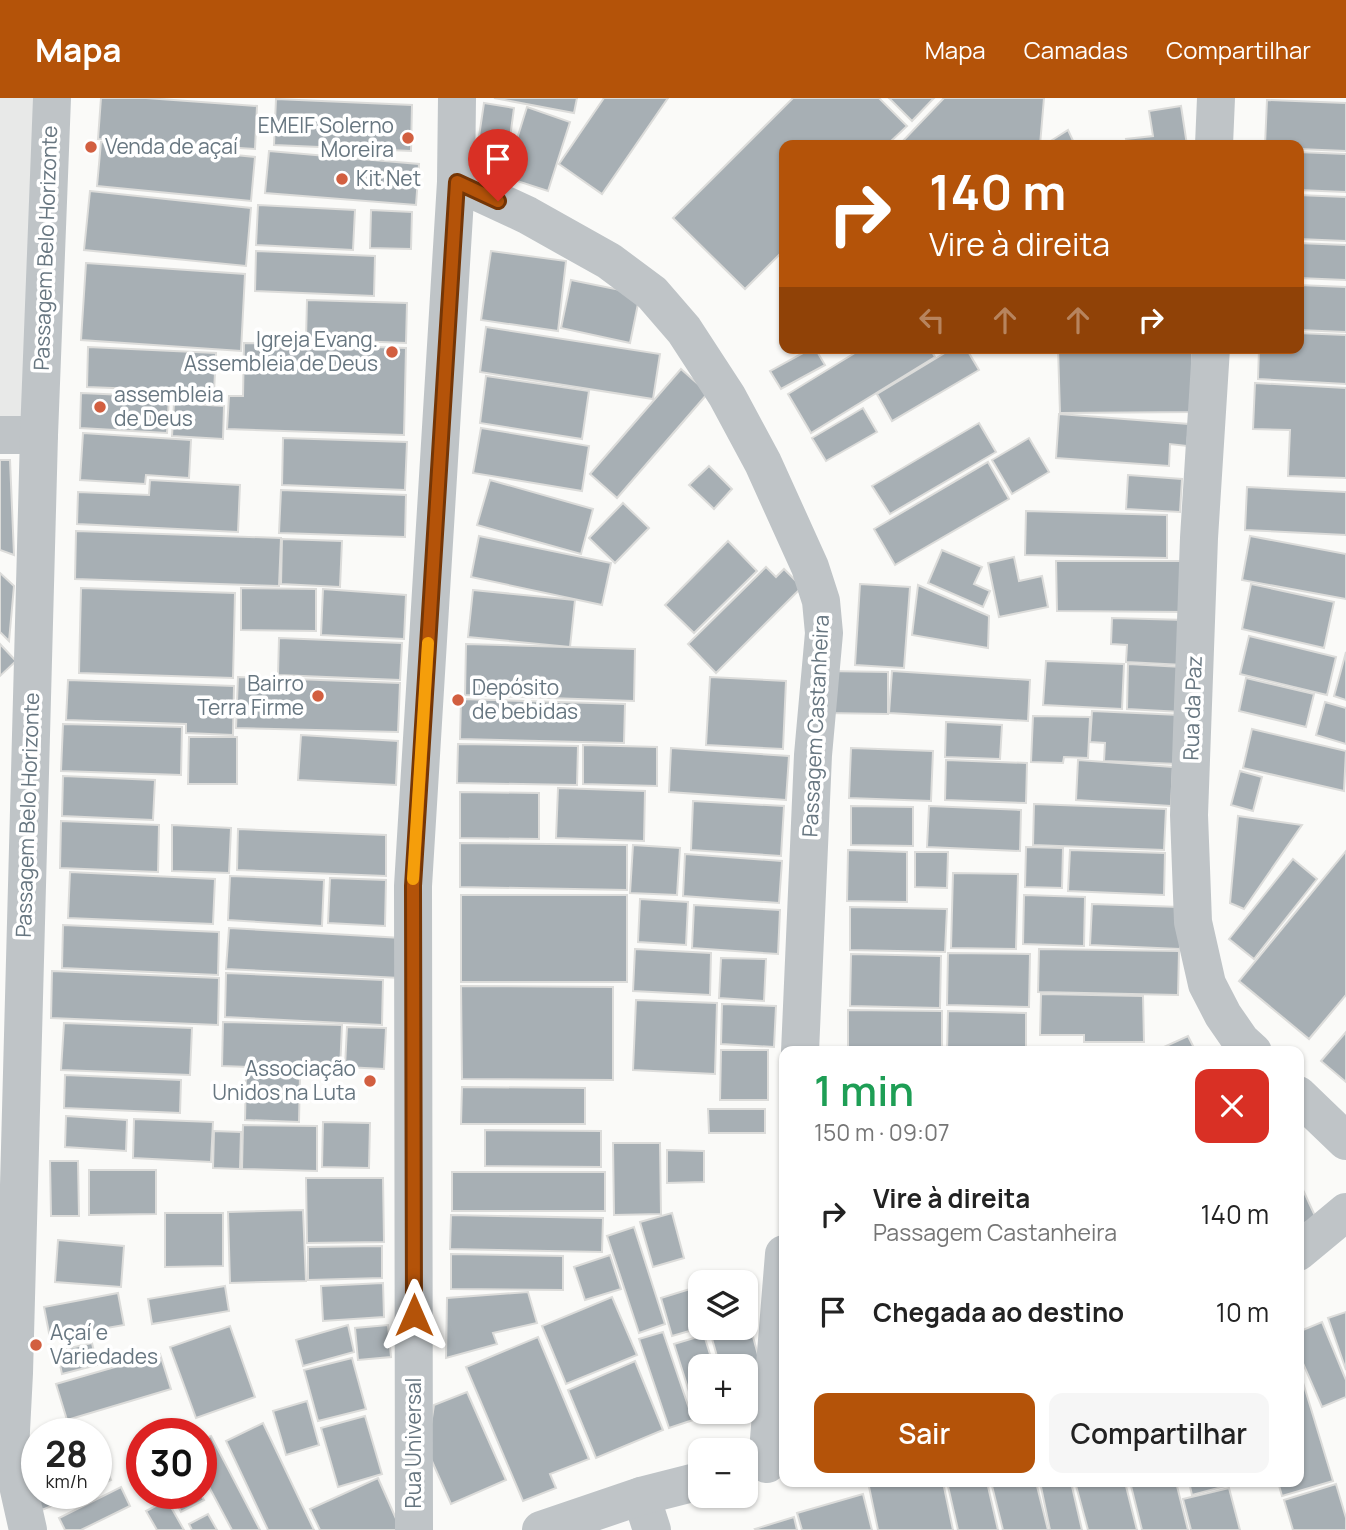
<!DOCTYPE html>
<html lang="pt">
<head>
<meta charset="utf-8">
<style>
	:root { --surface:#fff; --page:#f6f6f6; --text:#222; --muted:#767676; --accent:#b45309 }
	body { margin:0; font-family:Manrope,sans-serif; background:var(--page); color:var(--text); height:100vh; display:flex; flex-direction:column; font-size:26px; white-space:nowrap }
	* { box-sizing:border-box; margin:0 }
	p { font-size:23px; color:var(--muted) }
	.icon { flex:none; width:38px; height:38px; fill:none; stroke:currentColor; stroke-width:2; stroke-linecap:round; stroke-linejoin:round }
	.map { position:relative; flex:1; overflow:hidden }
	.sheet { position:absolute; left:779px; top:948px; width:525px; height:441px; display:flex; flex-direction:column; background:var(--surface); border-radius:14px; box-shadow:0 2px 5px #0004 }
	.sheet>* { flex:none }
	.guide { position:absolute; left:779px; top:42px; width:525px; height:214px; border-radius:14px; box-shadow:0 2px 5px #0004; background:#b45309; color:#fff; overflow:hidden }
	.tools { position:absolute; left:688px; top:1172px; display:grid; gap:14px }
	.tools a { display:grid; place-items:center; width:70px; height:70px; border-radius:14px; background:var(--surface); box-shadow:0 2px 5px #0004; font-size:35px }
	.speed { position:absolute; left:21px; top:1320px; display:flex; gap:14px; font-size:35px; font-weight:700; text-align:center }
	.speed>* { display:grid; place-content:center; width:91px; height:91px; border-radius:50%; background:var(--surface); box-shadow:0 2px 5px #0004; line-height:1 }
	.speed small { font-size:18px; font-weight:400 }
	.speed .limit { border:10px solid #d22; background:#fff; color:#111 }
	.pin { position:absolute; display:grid; place-items:center; width:60px; height:60px; color:#fff; margin:-72px -30px; border-radius:50% 50% 50% 0; rotate:-45deg; box-shadow:0 0 7px #0007 }
	.pin .icon { rotate:45deg }
	.me { position:absolute; width:77px; margin:-38px; rotate:0deg; stroke-linejoin:round; filter:drop-shadow(0 0 5px #0008) }
	.turn { display:flex; align-items:center; gap:24px; height:147px; padding:0 35px; font-size:32px }
	.turn .icon { width:91px; height:91px; stroke-width:2.5 }
	.turn b { display:block; font-size:49px; line-height:60px }
	.lanes { display:flex; align-items:center; height:66px; padding:0 35px; background:#0003; justify-content:center; gap:35px; direction:ltr }
	.lanes .off { opacity:.35 }
	.round { display:grid; place-items:center; flex:none; width:74px; height:74px; border-radius:14px; background:var(--page) }
	.head { display:flex; align-items:center; justify-content:space-between; height:119px; padding:0 35px }
	h1 { font-size:42px; font-weight:600; line-height:52px; color:#1e9e55 }
	.primary-button { display:flex; gap:14px; margin-top:auto; padding:14px 35px }
	.primary-button a { flex:1; height:80px; border-radius:14px; background:var(--accent); color:#fff; font-size:28px; font-weight:600; line-height:80px; text-align:center }
	.primary-button a+a { background:var(--page); color:var(--text) }
	ul { padding:0; list-style:none }
	li { display:flex; align-items:center; gap:21px; height:98px; padding:0 35px }
	li div { flex:1 }
	li b { display:block; font-size:26px }
	li em { font-style:normal }
	header { display:flex; align-items:center; gap:42px; box-sizing:border-box; height:98px; padding:0 35px; background:var(--accent); color:#fff }
	header strong { font-size:33px }
	nav { display:flex; gap:38px; margin-inline-start:auto; font-size:24px }
	.map>svg:first-child { display:block }
</style>
</head>
<body>
<header>
<strong>Mapa</strong>
<nav><a>Mapa</a><a>Camadas</a><a>Compartilhar</a></nav>
</header>
<div class="map">
<svg width="1346" height="1432" viewBox="0 0 1346 1432">
	<rect width="100%" height="100%" fill="#fafaf8"/>
	<!-- built -->
	<polygon fill="#e8e9e8" points="0,0 46,0 41,334 0,333"/>
	<!-- building -->
	<g fill="#a7afb4" stroke="#dcdcda" stroke-width="2">
		<polygon points="101,0 146,0 257,8 255,51 98,41"/>
		<polygon points="494,0 577,0 574,15"/>
		<polygon points="604,0 668,0 602,96 559,66"/>
		<polygon points="793,0 879,0 907,28 887,47 784,47 784,152 745,191 673,120"/>
		<polygon points="889,0 934,0 912,23"/>
		<polygon points="944,0 1044,0 1040,47 899,47"/>
		<polygon points="276,1 412,7 411,53 274,47"/>
		<polygon points="1267,2 1346,5 1346,53 1298,51 1298,47 1265,47"/>
		<polygon points="484,5 514,10 506,70 475,65"/>
		<polygon points="1181,8 1187,47 1127,47 1126,41 1153,38 1149,13"/>
		<polygon points="527,9 570,24 548,93 505,79"/>
		<polygon points="1068,32 1075,47 1046,47 1046,46"/>
		<polygon points="101,44 255,59 251,103 97,88"/>
		<polygon points="269,53 419,66 416,107 265,95"/>
		<polygon points="1298,54 1346,56 1346,94 1298,92"/>
		<polygon points="90,93 251,110 246,168 84,152"/>
		<polygon points="1298,97 1346,99 1346,143 1298,141"/>
		<polygon points="258,107 355,112 353,152 256,147"/>
		<polygon points="371,112 412,114 411,151 370,150"/>
		<polygon points="1298,145 1346,147 1346,182 1298,180"/>
		<polygon points="256,153 375,158 374,198 255,193"/>
		<polygon points="491,153 566,163 558,233 481,222"/>
		<polygon points="86,165 245,176 241,253 81,242"/>
		<polygon points="571,182 640,196 630,245 561,230"/>
		<polygon points="1298,187 1346,189 1346,234 1298,232"/>
		<polygon points="307,202 407,205 406,245 306,241"/>
		<polygon points="486,229 660,256 653,301 480,274"/>
		<polygon points="1298,235 1346,237 1346,286 1258,281 1259,250 1298,250"/>
		<polygon points="244,245 406,250 404,337 227,331 229,298 243,298"/>
		<polygon points="88,249 216,255 214,294 87,289"/>
		<polygon points="812,250 815,250 825,267 781,291 770,273"/>
		<polygon points="863,250 930,250 935,259 811,335 788,296"/>
		<polygon points="953,250 966,250 979,272 892,323 877,296"/>
		<polygon points="1058,250 1192,250 1194,314 1060,315"/>
		<polygon points="681,271 708,295 617,400 590,376"/>
		<polygon points="486,278 589,293 582,341 480,325"/>
		<polygon points="1255,285 1346,290 1346,380 1288,378 1290,332 1253,331"/>
		<polygon points="81,295 169,299 167,335 80,330"/>
		<polygon points="174,305 224,308 223,341 172,338"/>
		<polygon points="863,310 877,334 826,363 812,340"/>
		<polygon points="1059,316 1189,326 1187,348 1170,346 1169,368 1056,360"/>
		<polygon points="979,325 996,354 890,416 872,388"/>
		<polygon points="481,330 589,348 582,393 473,375"/>
		<polygon points="83,335 191,342 189,380 146,377 145,386 80,382"/>
		<polygon points="283,340 407,344 405,392 282,387"/>
		<polygon points="1029,340 1049,374 1012,396 992,362"/>
		<polygon points="0,362 10,362 14,457 0,452"/>
		<polygon points="988,364 1009,401 895,467 874,431"/>
		<polygon points="709,368 732,391 714,411 689,387"/>
		<polygon points="1128,377 1182,381 1180,414 1126,411"/>
		<polygon points="150,382 240,387 238,434 77,426 78,394 149,397"/>
		<polygon points="490,382 593,411 581,456 477,427"/>
		<polygon points="1247,389 1346,394 1346,437 1245,432"/>
		<polygon points="281,392 406,397 405,439 279,435"/>
		<polygon points="623,405 649,430 615,465 589,440"/>
		<polygon points="1026,413 1167,417 1167,460 1025,457"/>
		<polygon points="76,433 281,440 279,488 75,481"/>
		<polygon points="479,438 611,465 602,507 471,479"/>
		<polygon points="1250,438 1346,456 1346,501 1242,482"/>
		<polygon points="282,441 342,443 340,489 281,486"/>
		<polygon points="728,443 757,473 694,535 665,507"/>
		<polygon points="942,452 982,469 974,486 990,493 983,509 928,485"/>
		<polygon points="1014,459 1019,483 1042,478 1048,509 999,519 988,465"/>
		<polygon points="1056,463 1183,463 1184,514 1057,513"/>
		<polygon points="766,469 776,479 784,471 802,489 716,575 688,546"/>
		<polygon points="0,475 14,488 9,543 0,534"/>
		<polygon points="860,486 910,489 904,570 855,567"/>
		<polygon points="1251,486 1334,504 1324,550 1242,531"/>
		<polygon points="918,487 989,518 988,550 912,537"/>
		<polygon points="81,490 235,495 233,580 79,575"/>
		<polygon points="241,490 316,491 316,533 241,532"/>
		<polygon points="323,491 406,497 404,541 321,537"/>
		<polygon points="473,492 575,502 570,549 468,539"/>
		<polygon points="1112,520 1186,522 1184,567 1126,564 1127,547 1111,546"/>
		<polygon points="1249,538 1336,559 1327,597 1240,576"/>
		<polygon points="279,540 402,545 400,582 278,577"/>
		<polygon points="0,546 16,563 0,578"/>
		<polygon points="466,546 635,551 634,603 465,597"/>
		<polygon points="1346,554 1346,602 1334,598"/>
		<polygon points="1046,563 1124,566 1122,611 1043,607"/>
		<polygon points="1128,566 1183,569 1182,614 1127,611"/>
		<polygon points="826,573 888,574 888,616 825,615"/>
		<polygon points="892,573 1030,582 1028,623 889,615"/>
		<polygon points="238,579 400,585 398,634 236,630"/>
		<polygon points="710,579 786,583 783,651 706,647"/>
		<polygon points="1246,580 1314,596 1306,629 1239,613"/>
		<polygon points="68,582 234,588 233,637 186,635 186,626 66,622"/>
		<polygon points="461,601 625,606 624,645 460,641"/>
		<polygon points="1325,604 1346,610 1346,646 1316,637"/>
		<polygon points="1092,613 1180,617 1178,666 1104,663 1105,645 1090,644"/>
		<polygon points="1033,618 1090,619 1088,660 1064,659 1063,665 1031,664"/>
		<polygon points="946,624 1002,627 1000,661 945,659"/>
		<polygon points="63,626 182,629 181,677 61,673"/>
		<polygon points="1252,631 1346,653 1344,693 1243,670"/>
		<polygon points="301,637 398,643 396,687 298,682"/>
		<polygon points="189,639 237,639 237,686 188,686"/>
		<polygon points="458,646 578,648 577,687 457,685"/>
		<polygon points="583,647 657,649 657,688 583,686"/>
		<polygon points="671,650 789,658 786,702 669,694"/>
		<polygon points="851,650 933,653 931,703 849,700"/>
		<polygon points="946,662 1027,665 1026,705 945,702"/>
		<polygon points="1078,662 1173,669 1171,708 1076,702"/>
		<polygon points="1240,673 1262,679 1253,713 1231,707"/>
		<polygon points="63,678 155,682 153,722 62,718"/>
		<polygon points="558,690 645,693 644,743 556,740"/>
		<polygon points="460,694 539,695 539,741 460,740"/>
		<polygon points="693,703 784,708 781,758 691,752"/>
		<polygon points="1034,706 1166,711 1164,752 1033,747"/>
		<polygon points="851,708 913,709 913,748 851,747"/>
		<polygon points="929,708 1021,712 1020,753 927,749"/>
		<polygon points="1238,718 1302,727 1244,811 1230,805"/>
		<polygon points="61,723 159,727 158,774 60,770"/>
		<polygon points="172,727 231,730 229,775 172,773"/>
		<polygon points="238,731 386,737 386,778 237,772"/>
		<polygon points="460,745 627,747 627,792 460,789"/>
		<polygon points="633,747 680,750 677,797 630,795"/>
		<polygon points="1026,749 1063,750 1062,790 1025,789"/>
		<polygon points="848,752 907,754 907,804 847,803"/>
		<polygon points="1070,752 1165,755 1164,797 1068,793"/>
		<polygon points="1346,753 1346,897 1309,941 1239,883"/>
		<polygon points="915,754 948,754 947,790 915,789"/>
		<polygon points="685,756 782,763 779,805 683,798"/>
		<polygon points="1293,761 1317,781 1254,861 1229,841"/>
		<polygon points="70,774 215,781 213,826 68,820"/>
		<polygon points="953,775 1018,776 1016,851 951,850"/>
		<polygon points="230,778 324,782 322,828 228,822"/>
		<polygon points="330,780 386,782 385,828 328,825"/>
		<rect x="461" y="797" width="166" height="87"/>
		<polygon points="1024,797 1085,799 1084,848 1023,846"/>
		<polygon points="640,801 688,804 686,847 638,844"/>
		<polygon points="1092,806 1180,809 1180,851 1090,847"/>
		<polygon points="694,807 780,812 778,856 692,850"/>
		<polygon points="850,809 947,811 945,854 850,852"/>
		<polygon points="63,827 219,834 218,877 62,870"/>
		<polygon points="229,830 402,840 400,880 226,871"/>
		<polygon points="635,851 711,855 710,897 633,893"/>
		<polygon points="1039,851 1179,853 1178,897 1038,894"/>
		<polygon points="948,855 1030,856 1029,909 947,907"/>
		<polygon points="851,856 941,858 940,910 850,908"/>
		<polygon points="721,860 766,861 764,903 719,900"/>
		<polygon points="52,873 219,880 218,927 51,920"/>
		<polygon points="226,875 383,882 382,927 225,919"/>
		<polygon points="461,888 613,889 613,982 462,981"/>
		<polygon points="1041,896 1143,898 1144,944 1084,944 1084,937 1040,937"/>
		<polygon points="636,902 717,905 715,976 633,972"/>
		<polygon points="722,906 776,908 774,949 721,946"/>
		<polygon points="848,912 942,913 942,954 848,954"/>
		<polygon points="948,913 1026,915 1026,954 947,954"/>
		<polygon points="223,924 342,927 340,972 222,968"/>
		<polygon points="64,925 192,930 190,977 61,972"/>
		<polygon points="347,929 386,930 384,971 345,969"/>
		<polygon points="1346,934 1346,984 1321,963"/>
		<polygon points="1188,938 1196,954 1153,954"/>
		<polygon points="721,952 768,952 768,1002 720,1002"/>
		<polygon points="246,975 300,976 299,1024 245,1022"/>
		<polygon points="65,977 181,982 180,1015 64,1010"/>
		<polygon points="462,989 585,990 585,1026 461,1026"/>
		<polygon points="708,1011 765,1011 765,1035 709,1035"/>
		<polygon points="66,1018 127,1022 126,1053 65,1049"/>
		<polygon points="134,1021 213,1024 211,1064 133,1060"/>
		<polygon points="323,1024 370,1025 369,1070 322,1069"/>
		<polygon points="243,1027 317,1028 317,1073 242,1071"/>
		<polygon points="485,1032 601,1033 601,1069 485,1068"/>
		<polygon points="214,1033 241,1034 240,1071 213,1070"/>
		<polygon points="613,1045 660,1045 661,1116 614,1117"/>
		<polygon points="667,1052 704,1053 704,1084 667,1085"/>
		<polygon points="50,1063 78,1063 79,1118 51,1118"/>
		<polygon points="89,1072 156,1072 156,1116 89,1117"/>
		<rect x="452" y="1074" width="153" height="39"/>
		<polygon points="306,1080 383,1080 384,1144 307,1145"/>
		<polygon points="1298,1081 1316,1120 1298,1128"/>
		<polygon points="303,1112 306,1183 230,1185 228,1114"/>
		<polygon points="165,1115 223,1115 223,1168 165,1169"/>
		<polygon points="672,1115 684,1160 653,1169 640,1124"/>
		<polygon points="451,1117 603,1120 602,1154 450,1151"/>
		<polygon points="634,1129 665,1226 639,1235 607,1138"/>
		<polygon points="58,1142 124,1148 121,1189 55,1184"/>
		<polygon points="382,1148 382,1180 308,1182 308,1149"/>
		<polygon points="451,1156 563,1158 563,1192 451,1191"/>
		<polygon points="610,1157 621,1191 585,1202 574,1169"/>
		<polygon points="383,1185 384,1219 323,1223 321,1188"/>
		<polygon points="225,1188 229,1213 152,1226 148,1201"/>
		<polygon points="690,1191 700,1221 700,1230 672,1238 661,1200"/>
		<polygon points="528,1194 537,1225 493,1235 497,1246 446,1260 447,1200"/>
		<polygon points="118,1195 124,1227 50,1240 44,1209"/>
		<polygon points="612,1199 637,1257 566,1286 542,1228"/>
		<polygon points="746,1213 767,1290 746,1296 746,1269 720,1269 709,1230 746,1230"/>
		<polygon points="1346,1214 1346,1272 1328,1220"/>
		<polygon points="1322,1224 1346,1282 1346,1299 1322,1309 1298,1254 1298,1234"/>
		<polygon points="348,1227 354,1254 303,1268 296,1242"/>
		<polygon points="388,1227 391,1259 358,1262 355,1230"/>
		<polygon points="230,1228 255,1299 196,1320 170,1249"/>
		<polygon points="663,1234 693,1322 669,1330 639,1241"/>
		<polygon points="704,1237 714,1269 700,1269 700,1314 712,1314 697,1319 674,1246"/>
		<polygon points="538,1239 589,1361 550,1376 556,1390 523,1403 466,1269"/>
		<polygon points="92,1245 97,1267 62,1276 57,1253"/>
		<polygon points="160,1256 171,1291 67,1322 56,1286"/>
		<polygon points="352,1260 366,1311 318,1323 304,1272"/>
		<polygon points="635,1263 663,1332 596,1360 568,1292"/>
		<polygon points="1298,1268 1333,1383 1282,1398 1278,1384 1298,1384"/>
		<polygon points="467,1294 506,1382 451,1406 427,1352 434,1307"/>
		<polygon points="307,1303 319,1347 286,1357 273,1313"/>
		<polygon points="365,1318 382,1376 338,1389 321,1330"/>
		<polygon points="263,1325 314,1432 268,1432 226,1343"/>
		<polygon points="211,1338 260,1432 232,1432 201,1374 201,1342"/>
		<polygon points="98,1352 111,1382 96,1389 96,1353"/>
		<polygon points="37,1379 37,1395 82,1395 42,1412 29,1383"/>
		<polygon points="378,1380 401,1432 320,1432 310,1411"/>
		<polygon points="868,1384 943,1384 953,1432 878,1432"/>
		<polygon points="947,1384 987,1384 998,1432 958,1432"/>
		<polygon points="991,1384 1036,1384 1048,1432 1003,1432"/>
		<polygon points="1040,1384 1071,1384 1082,1432 1050,1432"/>
		<polygon points="1075,1384 1125,1384 1137,1432 1088,1432"/>
		<polygon points="1130,1384 1176,1384 1188,1432 1142,1432"/>
		<polygon points="1189,1384 1237,1384 1237,1385 1192,1397"/>
		<polygon points="1336,1386 1346,1420 1346,1432 1293,1432 1284,1402"/>
		<polygon points="121,1389 130,1408 81,1432 65,1432 59,1420"/>
		<polygon points="1229,1390 1240,1432 1191,1432 1183,1401"/>
		<polygon points="171,1395 200,1395 204,1402 181,1414"/>
		<polygon points="863,1396 872,1432 802,1432 797,1415"/>
		<polygon points="167,1402 184,1432 157,1432 146,1413"/>
		<polygon points="208,1416 217,1432 192,1432 189,1426"/>
		<polygon points="794,1419 797,1432 756,1432 755,1431"/>
	</g>
	<g fill="none" stroke-linecap="round" stroke-linejoin="round">
		<!-- minor -->
		<g stroke="#bfc4c7" stroke-width="38">
			<polyline points="1214,47 1216,0"/>
			<polyline points="456,84 527,117 609,163 652,195 684,232 727,298 763,365 810,469 821,503 824,535 813,657 800,954"/>
			<polyline points="1211,250 1199,440 1189,717 1193,824 1207,886 1223,917 1241,943 1253,954"/>
			<polyline points="0,337 39,337"/>
			<polyline points="1298,997 1346,1043"/>
			<polyline points="1298,1154 1346,1114"/>
			<polyline points="767,1366 784,1156"/>
			<polyline points="641,1398 652,1432"/>
			<polyline points="28,1432 10,1352 14,1275 39,337 52,0"/>
			<polyline points="414,1432 413,788 456,84 457,0"/>
			<polyline points="541,1432 641,1398 700,1383"/>
		</g>
	</g>
	<g fill="none" stroke-linecap="round" stroke-linejoin="round">
		<defs>
			<polyline id="route" points="414,1217 413,788 457,84 498,103"/>
		</defs>
		<!-- route casing -->
		<use href="#route" stroke="#753606" stroke-width="18"/>
		<!-- route -->
		<use href="#route" stroke="#b45309" stroke-width="12"/>
		<!-- slow -->
		<polyline stroke="#f59e0b" stroke-width="12" points="413,781 428,545"/>
	</g>
	<!-- markers -->
	<g fill="#d25f40" stroke="#fff" stroke-width="2.5">
		<circle cx="408" cy="40" r="7"/>
		<circle cx="91" cy="49" r="7"/>
		<circle cx="342" cy="81" r="7"/>
		<circle cx="392" cy="254" r="7"/>
		<circle cx="100" cy="309" r="7"/>
		<circle cx="318" cy="598" r="7"/>
		<circle cx="458" cy="602" r="7"/>
		<circle cx="370" cy="983" r="7"/>
		<circle cx="36" cy="1247" r="7"/>
	</g>
	<g text-anchor="middle" stroke-width="7" stroke-linejoin="round" paint-order="stroke">
		<!-- poi labels -->
		<g font-size="21" fill="#677680" stroke="#fff" text-anchor="start">
			<text x="394" y="35" text-anchor="end">EMEIF Solerno<tspan x="394" dy="24">Moreira</tspan></text>
			<text x="105" y="56">Venda de açaí</text>
			<text x="356" y="88">Kit Net</text>
			<text x="378" y="249" text-anchor="end">Igreja Evang.<tspan x="378" dy="24">Assembleia de Deus</tspan></text>
			<text x="114" y="304">assembleia<tspan x="114" dy="24">de Deus</tspan></text>
			<text x="304" y="593" text-anchor="end">Bairro<tspan x="304" dy="24">Terra Firme</tspan></text>
			<text x="472" y="597">Depósito<tspan x="472" dy="24">de bebidas</tspan></text>
			<text x="356" y="978" text-anchor="end">Associação<tspan x="356" dy="24">Unidos na Luta</tspan></text>
			<text x="50" y="1242">Açaí e<tspan x="50" dy="24">Variedades</tspan></text>
		</g>
		<!-- street labels -->
		<g font-size="21" fill="#677680" stroke="#fff">
			<text transform="translate(46 150) rotate(-88)" y="7">Passagem Belo Horizonte</text>
			<text transform="translate(1193 610) rotate(-88)" y="7">Rua da Paz</text>
			<text transform="translate(816 628) rotate(-87)" y="7">Passagem Castanheira</text>
			<text transform="translate(28 717) rotate(-88)" y="7">Passagem Belo Horizonte</text>
			<text transform="translate(414 1345) rotate(-90)" y="7">Rua Universal</text>
		</g>
	</g>
</svg>
<div class="tools">
<a><svg class="icon" aria-label="layers" viewBox="0 0 24 24"><path d="M12 4l9 5-9 5-9-5zM3 14l9 5 9-5"/></svg></a>
<a>+</a>
<a>−</a>
</div>
<div class="speed"><div>28<small>km/h</small></div><div class="limit">30</div></div>
<div class="pin" style="left:498px;top:103px;background:#d93025"><svg class="icon" aria-label="arrive" viewBox="0 0 24 24"><path d="M6 21V4h12l-3 4 3 4H6"/></svg></div>
<svg class="me" style="left:414px;top:1217px" viewBox="-20 -20 40 40"><path d="M0-17L14 15 0 8-14 15z" fill="#b45309" stroke="#fff" stroke-width="4"/></svg>
<div class="guide">
<div class="turn"><svg class="icon" aria-label="right" viewBox="0 0 24 24"><path d="M7 20v-9h11M14 6l5 5-5 5"/></svg><div><b>140 m</b>Vire à direita</div></div>
<div class="lanes"><svg class="icon off" aria-label="left" viewBox="0 0 24 24"><path d="M17 20v-9H6M10 6l-5 5 5 5"/></svg><svg class="icon off" aria-label="ahead" viewBox="0 0 24 24"><path d="M12 20V5M6 11l6-6 6 6"/></svg><svg class="icon off" aria-label="ahead" viewBox="0 0 24 24"><path d="M12 20V5M6 11l6-6 6 6"/></svg><svg class="icon" aria-label="right" viewBox="0 0 24 24"><path d="M7 20v-9h11M14 6l5 5-5 5"/></svg></div>
</div>
<section class="sheet">
<div class="head"><div><h1>1 min</h1><p>150 m · 09:07</p></div><a class="round" style="background:#d93025;color:#fff"><svg class="icon" aria-label="close" viewBox="0 0 24 24"><path d="M6 6l12 12M18 6L6 18"/></svg></a></div>
<ul>
<li><svg class="icon" aria-label="right" viewBox="0 0 24 24"><path d="M7 20v-9h11M14 6l5 5-5 5"/></svg><div><b>Vire à direita</b><p>Passagem Castanheira</p></div><em>140 m</em></li>
<li><svg class="icon" aria-label="arrive" viewBox="0 0 24 24"><path d="M6 21V4h12l-3 4 3 4H6"/></svg><div><b>Chegada ao destino</b></div><em>10 m</em></li>
</ul>
<div class="primary-button"><a>Sair</a><a>Compartilhar</a></div>
</section>
</div>
</body>
</html>
